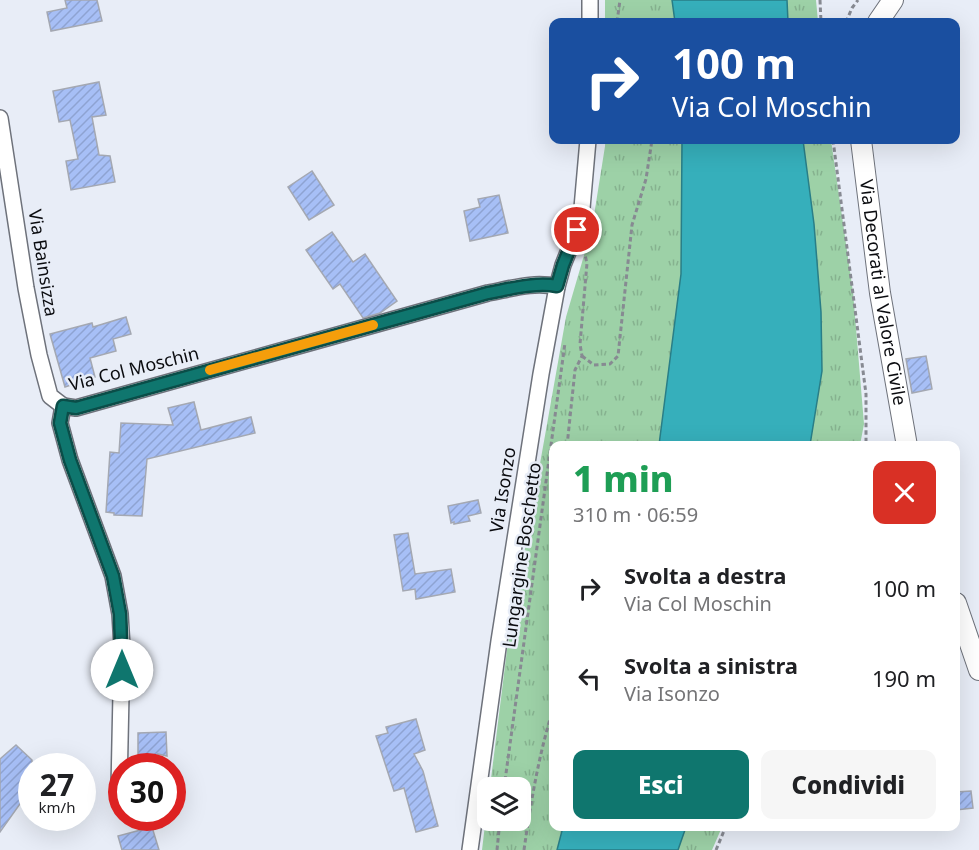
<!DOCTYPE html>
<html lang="it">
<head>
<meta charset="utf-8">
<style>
	:root { --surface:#fff; --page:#f6f6f6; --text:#202124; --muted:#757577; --accent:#0f766e }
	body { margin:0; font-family:"Noto Sans",sans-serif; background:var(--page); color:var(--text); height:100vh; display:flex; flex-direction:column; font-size:22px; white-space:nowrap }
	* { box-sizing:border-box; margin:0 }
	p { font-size:20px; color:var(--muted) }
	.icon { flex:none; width:33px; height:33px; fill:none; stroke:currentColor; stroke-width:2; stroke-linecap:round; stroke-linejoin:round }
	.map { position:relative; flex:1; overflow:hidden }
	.sheet { position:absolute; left:549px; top:441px; width:411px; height:390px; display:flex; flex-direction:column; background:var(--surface); border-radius:12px; box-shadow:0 6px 24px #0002 }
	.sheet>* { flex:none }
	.banner { position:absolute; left:549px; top:18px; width:411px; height:126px; border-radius:12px; box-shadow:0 6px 24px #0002; background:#1a4fa0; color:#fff; overflow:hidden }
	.fabs { position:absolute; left:477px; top:777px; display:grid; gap:12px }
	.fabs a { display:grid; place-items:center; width:54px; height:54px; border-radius:12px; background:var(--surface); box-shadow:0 6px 24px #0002; font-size:30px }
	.speed { position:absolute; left:18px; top:753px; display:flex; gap:12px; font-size:30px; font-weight:700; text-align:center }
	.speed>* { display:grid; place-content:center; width:78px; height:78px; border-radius:50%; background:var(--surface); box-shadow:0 6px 24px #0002; line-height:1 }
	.speed small { font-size:15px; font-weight:400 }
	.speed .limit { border:9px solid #d22; background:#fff; color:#111 }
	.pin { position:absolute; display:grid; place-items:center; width:51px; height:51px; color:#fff; margin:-26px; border:3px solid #fff; border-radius:50%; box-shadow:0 2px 6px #0007 }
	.me { position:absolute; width:66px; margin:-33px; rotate:0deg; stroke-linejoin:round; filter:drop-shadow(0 0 4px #0008) }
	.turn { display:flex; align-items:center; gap:21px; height:126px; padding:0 24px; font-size:27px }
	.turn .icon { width:78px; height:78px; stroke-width:2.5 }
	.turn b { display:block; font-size:42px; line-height:51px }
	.round { display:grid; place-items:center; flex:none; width:63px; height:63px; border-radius:12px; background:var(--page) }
	.overview { display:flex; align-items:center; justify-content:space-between; height:102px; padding:0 24px }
	h1 { font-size:36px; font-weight:800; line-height:45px; color:#1e9e55 }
	.cta { display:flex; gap:12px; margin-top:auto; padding:12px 24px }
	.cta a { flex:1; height:69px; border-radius:12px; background:var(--accent); color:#fff; font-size:24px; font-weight:800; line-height:69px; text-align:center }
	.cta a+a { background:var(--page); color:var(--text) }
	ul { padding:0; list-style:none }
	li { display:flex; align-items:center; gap:18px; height:90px; padding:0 24px }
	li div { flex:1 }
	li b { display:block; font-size:22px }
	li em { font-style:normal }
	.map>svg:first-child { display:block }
</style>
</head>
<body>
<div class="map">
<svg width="979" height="850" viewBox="0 0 979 850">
	<defs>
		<pattern id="grass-tufts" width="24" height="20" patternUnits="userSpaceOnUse" patternTransform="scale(1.5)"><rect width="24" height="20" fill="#9dd1a7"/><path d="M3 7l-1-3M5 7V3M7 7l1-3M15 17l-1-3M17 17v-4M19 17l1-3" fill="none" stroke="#86b28f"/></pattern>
		<pattern id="building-hatch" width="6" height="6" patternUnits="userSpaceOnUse" patternTransform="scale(1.5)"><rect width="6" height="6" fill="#a7bff6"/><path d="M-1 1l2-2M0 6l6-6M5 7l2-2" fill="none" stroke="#8ea3d2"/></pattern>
	</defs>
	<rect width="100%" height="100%" fill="#e8edf7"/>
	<!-- grass -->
	<g fill="url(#grass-tufts)">
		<polygon points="605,0 816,0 818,22 605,22"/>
		<polygon points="606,140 831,140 853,292 864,424 860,445 554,446 554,826 722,827 712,850 482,850 487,808 488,820 520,820 520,788 490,787 507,650 566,317 592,228"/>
	</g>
	<!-- water -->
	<g fill="#36afbb" stroke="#297e87" stroke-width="1.5">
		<polygon points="672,0 787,0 788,22 675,22"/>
		<polygon points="682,140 803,140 814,224 821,312 822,371 810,445 659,445 681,274"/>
		<polygon points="563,827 563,826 686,827 678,850 557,850"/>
	</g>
	<!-- building -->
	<g fill="url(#building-hatch)" stroke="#a4a8b2" stroke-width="1.5">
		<polygon points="65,0 97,0 102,21 51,31 47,12 67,8"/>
		<polygon points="99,82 106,115 92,117 99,155 110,156 115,182 71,190 66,161 78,159 74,139 70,120 59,122 53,91"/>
		<polygon points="312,171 334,205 309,220 288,187"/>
		<polygon points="499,195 508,233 470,241 464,211 480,207 478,199"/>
		<polygon points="332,232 353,262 365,254 397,301 380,313 363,318 340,284 333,289 306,250"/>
		<polygon points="126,317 131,334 113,339 116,351 90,358 95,377 65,387 50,334 92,323 93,327"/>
		<polygon points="926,356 932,389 912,393 906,359"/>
		<polygon points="194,402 201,430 251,417 255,433 147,459 142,516 114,515 114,513 106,512 110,452 119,453 121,423 173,425 168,408"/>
		<polygon points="478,500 481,513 468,516 470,521 454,524 454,522 451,523 448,506"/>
		<polygon points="408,533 415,574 451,569 455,592 416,599 415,589 403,591 394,535"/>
		<polygon points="416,719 425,750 414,754 423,771 438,826 416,832 404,788 394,791 376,736 388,733 386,727"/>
		<polygon points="166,732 167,756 158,754 159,766 138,766 138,733"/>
		<polygon points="16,745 32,760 32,787 0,832 0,759"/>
		<polygon points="971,791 973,808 956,810 956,792"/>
		<polygon points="152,827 159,850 122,850 118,836"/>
	</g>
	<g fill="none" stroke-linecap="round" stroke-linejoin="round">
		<defs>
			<g id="minor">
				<polyline points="590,22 590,0"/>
				<polyline points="0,118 26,288 39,355 50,396 63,406"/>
				<path d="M63 406 76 408 488 293C510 289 535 281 557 287"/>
				<polyline points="63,406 60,423 70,460 113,576 120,614 122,647 119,788"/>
				<polyline points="470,850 499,641 541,374 557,287 563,265 577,230 582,208 588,140"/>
			</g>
			<g id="tertiary">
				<polyline points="878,22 893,0"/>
				<path id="s1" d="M861 140 880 293 907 446"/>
				<polyline points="956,603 979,670"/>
			</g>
		</defs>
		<!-- minor casing -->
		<use href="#minor" stroke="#6e727b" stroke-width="18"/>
		<!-- tertiary casing -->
		<use href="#tertiary" stroke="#6e727b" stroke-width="22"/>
		<!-- path -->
		<g stroke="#878a92" stroke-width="3" stroke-dasharray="4.5 3" stroke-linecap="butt">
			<polyline points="820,0 821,22"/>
			<polyline points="617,22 620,0"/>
			<polyline points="846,22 852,8 858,0"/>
			<polyline points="833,140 866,394 866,446"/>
			<polyline points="582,356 594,365 610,364 618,356 632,225 646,179 652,140"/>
			<polyline points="567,446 575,370 582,356 580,344 587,263 585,255"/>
			<polyline points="504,788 565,343"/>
			<polyline points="497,850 500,820"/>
			<path d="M524 850C531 801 539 753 554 706"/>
			<polyline points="716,850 726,826"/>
		</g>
		<!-- minor -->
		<use href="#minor" stroke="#fff" stroke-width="15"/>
		<!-- tertiary -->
		<use href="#tertiary" stroke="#fff" stroke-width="20"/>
	</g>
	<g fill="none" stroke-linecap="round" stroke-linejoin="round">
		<defs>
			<path id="route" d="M122 670 120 614 113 576 70 460 60 423 63 406 76 408 488 293C510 289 535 282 557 286L563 265 577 230"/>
		</defs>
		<!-- route casing -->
		<use href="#route" stroke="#0a4d48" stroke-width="15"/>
		<!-- route -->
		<use href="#route" stroke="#0f766e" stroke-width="10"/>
		<!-- slow -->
		<polyline stroke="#f59e0b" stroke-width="10" points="210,370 373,325"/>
	</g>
	<g text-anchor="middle" stroke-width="5" stroke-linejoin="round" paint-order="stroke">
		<!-- street labels -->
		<g font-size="18" fill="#0a0b0f" stroke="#e8edf7">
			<text transform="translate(43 263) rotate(81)" y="6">Via Bainsizza</text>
			<text dy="6" stroke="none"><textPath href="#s1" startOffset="154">Via Decorati al Valore Civile</textPath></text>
			<text transform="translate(134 369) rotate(-14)" y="6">Via Col Moschin</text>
			<text transform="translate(503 490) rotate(-81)" y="6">Via Isonzo</text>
			<text transform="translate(522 555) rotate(-82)" y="6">Lungargine Boschetto</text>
		</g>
	</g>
</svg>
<div class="fabs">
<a><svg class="icon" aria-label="layers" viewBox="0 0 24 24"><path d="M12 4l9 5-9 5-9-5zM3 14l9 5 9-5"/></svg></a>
</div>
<div class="speed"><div>27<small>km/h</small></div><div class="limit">30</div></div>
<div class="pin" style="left:577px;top:230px;background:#d93025"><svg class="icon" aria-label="arrive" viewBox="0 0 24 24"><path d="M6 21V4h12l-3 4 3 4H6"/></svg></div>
<svg class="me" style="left:122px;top:670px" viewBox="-20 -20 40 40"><circle r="19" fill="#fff"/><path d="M0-13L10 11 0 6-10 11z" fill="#0f766e"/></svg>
<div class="banner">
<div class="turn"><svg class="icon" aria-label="right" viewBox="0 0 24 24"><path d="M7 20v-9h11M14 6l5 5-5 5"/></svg><div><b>100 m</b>Via Col Moschin</div></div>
</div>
<section class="sheet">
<div class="overview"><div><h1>1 min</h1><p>310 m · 06:59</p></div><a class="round" style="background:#d93025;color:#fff"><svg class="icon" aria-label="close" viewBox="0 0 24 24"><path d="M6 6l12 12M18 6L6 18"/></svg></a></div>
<ul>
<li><svg class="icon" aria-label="right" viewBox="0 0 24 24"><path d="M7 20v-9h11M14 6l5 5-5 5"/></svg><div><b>Svolta a destra</b><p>Via Col Moschin</p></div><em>100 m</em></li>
<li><svg class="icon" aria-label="left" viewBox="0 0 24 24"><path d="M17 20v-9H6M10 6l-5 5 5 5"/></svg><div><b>Svolta a sinistra</b><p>Via Isonzo</p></div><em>190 m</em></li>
</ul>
<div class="cta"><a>Esci</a><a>Condividi</a></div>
</section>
</div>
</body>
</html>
